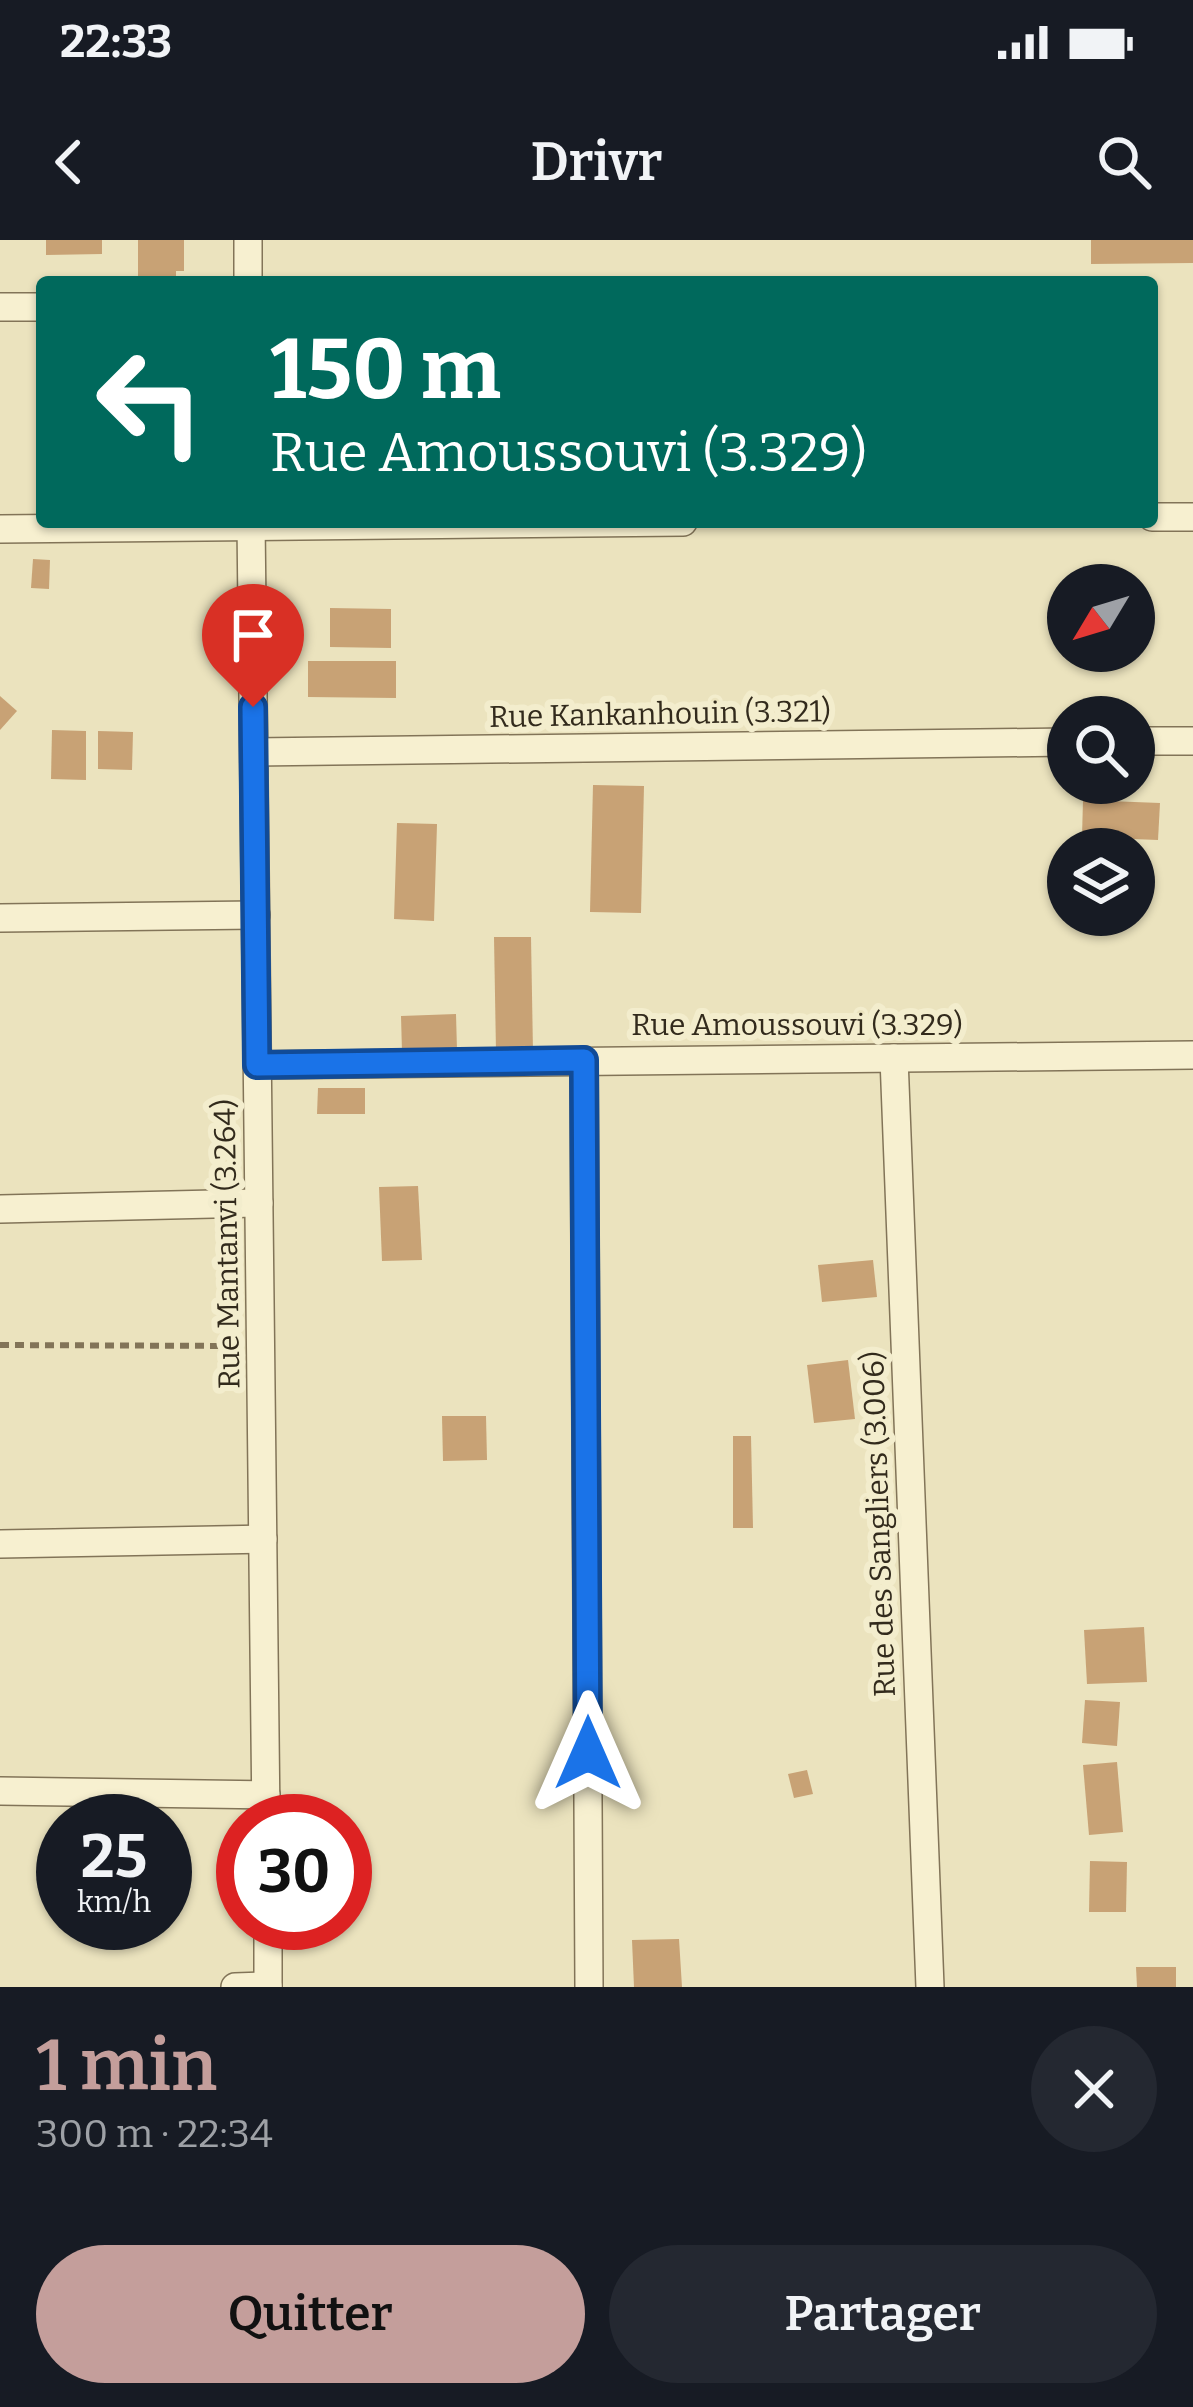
<!DOCTYPE html>
<html lang="fr">
<head>
<meta charset="utf-8">
<style>
	:root { --surface:#171b24; --page:#242831; --text:#f1f3f6; --muted:#9ea1a6; --accent:#c49e9b }
	body { margin:0; font-family:Bitter,serif; background:var(--page); color:var(--text); height:100vh; display:flex; flex-direction:column; font-size:45px; white-space:nowrap }
	* { box-sizing:border-box; margin:0 }
	p { font-size:39px; color:var(--muted) }
	.icon { flex:none; width:66px; height:66px; fill:none; stroke:currentColor; stroke-width:2; stroke-linecap:round; stroke-linejoin:round }
	.map { position:relative; height:1747px; overflow:hidden }
	.sheet { display:flex; flex-direction:column; background:var(--surface); flex:1 }
	.sheet>* { flex:none }
	.hud { position:absolute; left:36px; top:36px; width:1122px; height:252px; border-radius:12px; box-shadow:0 3px 9px #0004; background:#00695c; color:#fff; overflow:hidden }
	.needle { width:78px; rotate:232deg }
	.buttons { position:absolute; left:1047px; top:324px; display:grid; gap:24px }
	.buttons a { display:grid; place-items:center; width:108px; height:108px; border-radius:50%; background:var(--surface); box-shadow:0 3px 9px #0004; font-size:60px }
	.speed { position:absolute; left:36px; top:1554px; display:flex; gap:24px; font-size:60px; font-weight:700; text-align:center }
	.speed>* { display:grid; place-content:center; width:156px; height:156px; border-radius:50%; background:var(--surface); box-shadow:0 3px 9px #0004; line-height:1 }
	.speed small { font-size:30px; font-weight:400 }
	.speed .limit { border:18px solid #d22; background:#fff; color:#111 }
	.pin { position:absolute; display:grid; place-items:center; width:102px; height:102px; color:#fff; margin:-123px -51px; border-radius:50% 50% 50% 0; rotate:-45deg; box-shadow:0 0 12px #0007 }
	.pin .icon { rotate:45deg }
	.me { position:absolute; width:132px; margin:-66px; rotate:0deg; stroke-linejoin:round; filter:drop-shadow(0 0 9px #0008) }
	.turn { display:flex; align-items:center; gap:42px; height:252px; padding:0 36px; font-size:54px }
	.turn .icon { width:156px; height:156px; stroke-width:2.5 }
	.turn b { display:block; font-size:84px; line-height:102px }
	.round { display:grid; place-items:center; flex:none; width:126px; height:126px; border-radius:63px; background:var(--page) }
	.headline { display:flex; align-items:center; justify-content:space-between; height:204px; padding:0 36px }
	h1 { font-size:72px; font-weight:600; line-height:90px; color:var(--accent) }
	.button { display:flex; gap:24px; margin-top:auto; padding:24px 36px }
	.button a { flex:1; height:138px; border-radius:72px; background:var(--accent); color:#111; font-size:48px; font-weight:600; line-height:138px; text-align:center }
	.button a+a { background:var(--page); color:var(--text) }
	.status { display:flex; justify-content:space-between; align-items:center; height:84px; padding:0 60px; background:var(--surface); direction:ltr }
	.status svg { height:33px; fill:currentColor }
	header { display:flex; justify-content:space-between; align-items:center; height:156px; padding:0 36px; background:var(--surface); font-size:54px; font-weight:600 }
	.map>svg:first-child { display:block }
</style>
</head>
<body>
<div class="status"><b>22:33</b><svg viewBox="0 0 49 12"><path d="M0 12V9h3v3zM5 12V6h3v6zM10 12V3h3v9zM15 12V0h3v12zM26 1h20v11H26zM47 4h2v5h-2z"/></svg></div>
<header><svg class="icon" aria-label="back" viewBox="0 0 24 24"><path d="M15 5l-7 7 7 7"/></svg>Drivr<svg class="icon" aria-label="search" viewBox="0 0 24 24"><circle cx="10" cy="10" r="6"/><path d="M15 15l6 6"/></svg></header>
<div class="map">
<svg width="1193" height="1747" viewBox="0 0 1193 1747">
	<rect width="100%" height="100%" fill="#ebe3be"/>
	<!-- building -->
	<g fill="#c8a275">
		<polygon points="46,0 102,0 102,14 46,15"/>
		<polygon points="138,0 184,0 184,31 176,31 176,42 138,42"/>
		<polygon points="1091,0 1193,0 1193,23 1091,24"/>
		<polygon points="33,319 50,320 49,349 31,348"/>
		<polygon points="330,368 391,369 391,408 330,407"/>
		<polygon points="308,421 396,421 396,458 308,457"/>
		<polygon points="0,456 17,471 0,490"/>
		<polygon points="52,490 86,491 86,540 51,539"/>
		<polygon points="98,491 133,492 132,530 98,529"/>
		<polygon points="593,545 644,546 641,673 590,672"/>
		<polygon points="1083,560 1160,563 1158,600 1082,597"/>
		<polygon points="397,583 437,584 434,681 394,679"/>
		<polygon points="494,697 531,697 533,812 496,812"/>
		<polygon points="456,774 457,810 402,812 401,776"/>
		<polygon points="318,848 365,848 365,874 317,874"/>
		<polygon points="418,946 422,1020 382,1021 379,947"/>
		<polygon points="873,1020 877,1057 822,1062 818,1025"/>
		<polygon points="848,1120 855,1179 814,1183 807,1125"/>
		<polygon points="442,1176 486,1176 487,1220 443,1221"/>
		<polygon points="733,1196 751,1196 753,1288 733,1288"/>
		<polygon points="1144,1387 1147,1442 1087,1444 1084,1390"/>
		<polygon points="1085,1460 1120,1462 1117,1506 1082,1503"/>
		<polygon points="1117,1522 1123,1592 1089,1595 1083,1525"/>
		<polygon points="807,1530 813,1554 794,1558 788,1534"/>
		<polygon points="1090,1621 1127,1622 1126,1672 1089,1672"/>
		<polygon points="679,1699 682,1747 634,1747 632,1700"/>
		<polygon points="1136,1727 1176,1727 1176,1747 1137,1747"/>
	</g>
	<g fill="none" stroke-linecap="round" stroke-linejoin="round">
		<defs>
			<g id="street">
				<polyline points="248,0 248,42"/>
				<polyline points="0,67 42,67"/>
				<polyline points="1152,277 1193,277"/>
				<polyline points="251,282 266,1581"/>
				<polyline points="0,289 683,282"/>
				<polyline points="1134,501 1193,501"/>
				<polyline points="254,512 1068,502"/>
				<polyline points="0,678 256,675"/>
				<polyline points="894,818 930,1747"/>
				<polyline points="584,820 589,1747"/>
				<polyline points="257,825 1193,815"/>
				<polyline points="0,969 259,963"/>
				<polyline points="0,1304 263,1299"/>
				<polyline points="0,1551 266,1555"/>
				<polyline points="268,1683 268,1747"/>
				<polyline points="235,1747 268,1746"/>
			</g>
		</defs>
		<!-- street casing -->
		<use href="#street" stroke="#827458" stroke-width="30"/>
		<!-- path -->
		<polyline stroke="#827458" stroke-width="6" stroke-dasharray="9 6" stroke-linecap="butt" points="0,1105 236,1106"/>
		<!-- street -->
		<use href="#street" stroke="#f7f0d0" stroke-width="27"/>
	</g>
	<g fill="none" stroke-linecap="round" stroke-linejoin="round">
		<defs>
			<polyline id="route" points="253,467 257,825 584,820 588,1513"/>
		</defs>
		<!-- route casing -->
		<use href="#route" stroke="#114b97" stroke-width="30"/>
		<!-- route -->
		<use href="#route" stroke="#1a73e8" stroke-width="21"/>
	</g>
	<g text-anchor="middle" stroke-width="12" stroke-linejoin="round" paint-order="stroke">
		<!-- street labels -->
		<g font-size="30" fill="#322a1c" stroke="#f3edcd">
			<text transform="translate(660 474) rotate(-1)" y="10">Rue Kankanhouin (3.321)</text>
			<text x="797" y="795">Rue Amoussouvi (3.329)</text>
			<text transform="translate(227 1004) rotate(-91)" y="10">Rue Mantanvi (3.264)</text>
			<text transform="translate(879 1284) rotate(-92)" y="10">Rue des Sangliers (3.006)</text>
		</g>
	</g>
</svg>
<div class="buttons">
<a><svg class="needle" viewBox="-14 -14 28 28"><path d="M0-13l5 13h-10z" fill="#e53935"/><path d="M0 13l5-13h-10z" fill="#9ea1a6"/></svg></a>
<a><svg class="icon" aria-label="search" viewBox="0 0 24 24"><circle cx="10" cy="10" r="6"/><path d="M15 15l6 6"/></svg></a>
<a><svg class="icon" aria-label="layers" viewBox="0 0 24 24"><path d="M12 4l9 5-9 5-9-5zM3 14l9 5 9-5"/></svg></a>
</div>
<div class="speed"><div>25<small>km/h</small></div><div class="limit">30</div></div>
<div class="pin" style="left:253px;top:467px;background:#d93025"><svg class="icon" aria-label="arrive" viewBox="0 0 24 24"><path d="M6 21V4h12l-3 4 3 4H6"/></svg></div>
<svg class="me" style="left:588px;top:1513px" viewBox="-20 -20 40 40"><path d="M0-17L14 15 0 8-14 15z" fill="#1a73e8" stroke="#fff" stroke-width="4"/></svg>
<div class="hud">
<div class="turn"><svg class="icon" aria-label="left" viewBox="0 0 24 24"><path d="M17 20v-9H6M10 6l-5 5 5 5"/></svg><div><b>150 m</b>Rue Amoussouvi (3.329)</div></div>
</div>
</div>
<section class="sheet">
<div class="headline"><div><h1>1 min</h1><p>300 m · 22:34</p></div><a class="round"><svg class="icon" aria-label="close" viewBox="0 0 24 24"><path d="M6 6l12 12M18 6L6 18"/></svg></a></div>
<div class="button"><a>Quitter</a><a>Partager</a></div>
</section>
</body>
</html>
